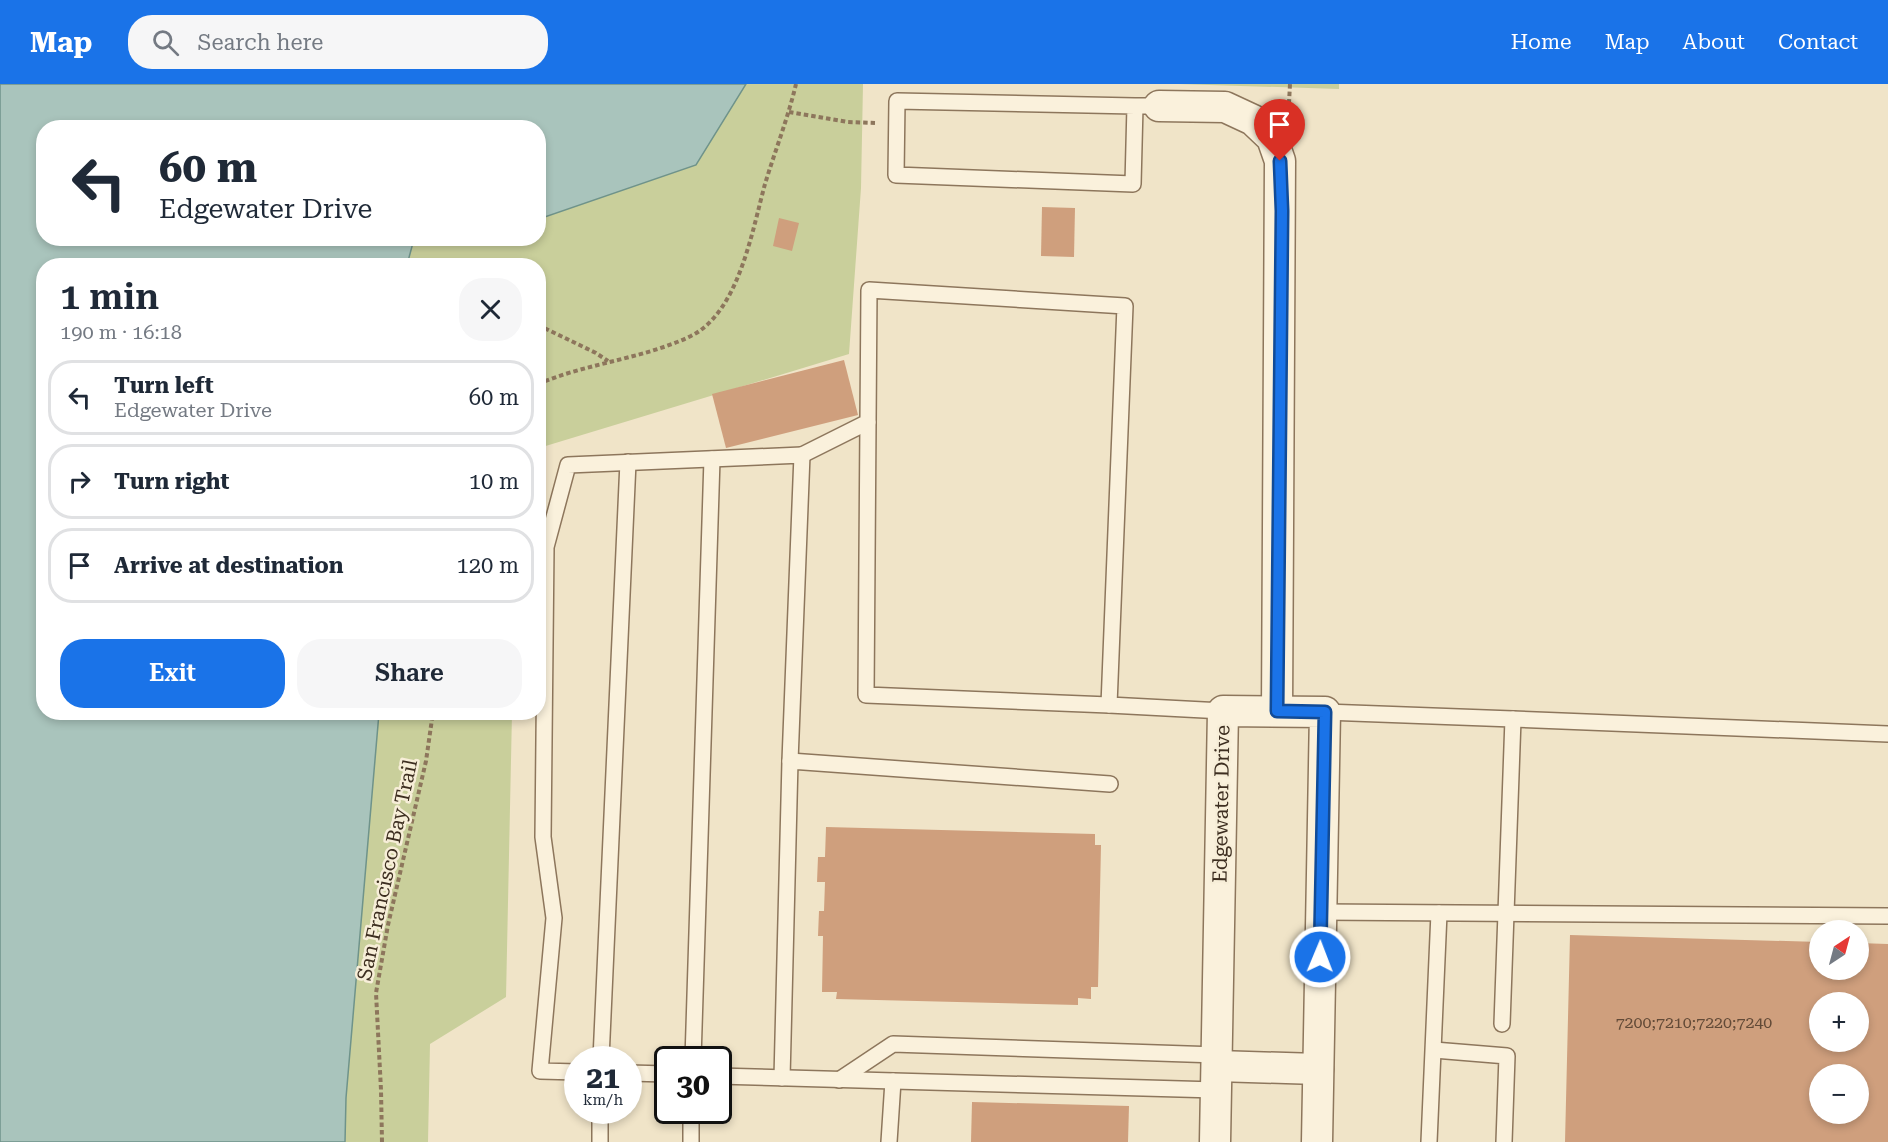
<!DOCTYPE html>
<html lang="en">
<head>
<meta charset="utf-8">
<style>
	:root { --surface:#fff; --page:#f6f6f7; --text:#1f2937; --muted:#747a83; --line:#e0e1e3; --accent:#1a73e8 }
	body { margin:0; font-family:"Roboto Serif",serif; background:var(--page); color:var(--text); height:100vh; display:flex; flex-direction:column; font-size:22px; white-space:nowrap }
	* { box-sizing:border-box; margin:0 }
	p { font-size:20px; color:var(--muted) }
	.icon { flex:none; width:33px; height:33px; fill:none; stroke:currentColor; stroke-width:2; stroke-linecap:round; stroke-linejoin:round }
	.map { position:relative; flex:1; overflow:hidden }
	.details { position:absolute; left:36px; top:174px; width:510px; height:462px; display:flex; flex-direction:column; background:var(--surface); border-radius:24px; box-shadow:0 3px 9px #0003 }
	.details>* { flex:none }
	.hud { position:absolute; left:36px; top:36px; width:510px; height:126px; border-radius:24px; box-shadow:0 3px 9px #0003; background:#fff; color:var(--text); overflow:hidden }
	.needle { width:39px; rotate:36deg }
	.controls { position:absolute; left:1809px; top:836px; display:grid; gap:12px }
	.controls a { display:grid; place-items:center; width:60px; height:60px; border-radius:50%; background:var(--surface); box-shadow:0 3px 9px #0003; font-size:30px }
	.speed { position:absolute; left:564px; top:962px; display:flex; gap:12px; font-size:30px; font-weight:700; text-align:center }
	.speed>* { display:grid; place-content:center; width:78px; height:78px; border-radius:50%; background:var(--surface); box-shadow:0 3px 9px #0003; line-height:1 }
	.speed small { font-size:15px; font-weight:400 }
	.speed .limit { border:3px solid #111; border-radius:9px; background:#fff; color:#111 }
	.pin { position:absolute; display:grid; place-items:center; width:51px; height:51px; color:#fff; margin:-62px -26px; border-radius:50% 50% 50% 0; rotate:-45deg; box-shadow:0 0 6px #0007 }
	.pin .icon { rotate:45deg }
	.me { position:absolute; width:66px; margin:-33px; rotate:1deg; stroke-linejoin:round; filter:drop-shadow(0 0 4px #0008) }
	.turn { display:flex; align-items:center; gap:21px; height:126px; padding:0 24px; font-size:27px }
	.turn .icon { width:78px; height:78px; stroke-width:2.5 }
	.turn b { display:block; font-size:42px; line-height:51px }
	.round { display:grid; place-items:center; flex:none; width:63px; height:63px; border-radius:24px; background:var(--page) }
	.headline { display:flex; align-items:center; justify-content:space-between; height:102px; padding:0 24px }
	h1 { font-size:36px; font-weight:600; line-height:45px }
	.primary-button { display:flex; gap:12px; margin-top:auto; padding:12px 24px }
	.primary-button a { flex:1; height:69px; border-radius:24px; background:var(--accent); color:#fff; font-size:24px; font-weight:600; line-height:69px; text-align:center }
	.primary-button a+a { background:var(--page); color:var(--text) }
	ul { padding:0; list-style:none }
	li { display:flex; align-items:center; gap:18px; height:75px; margin:0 12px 9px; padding:0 12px; border:3px solid var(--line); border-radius:24px }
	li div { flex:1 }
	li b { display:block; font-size:22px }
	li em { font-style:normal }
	header { display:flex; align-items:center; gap:36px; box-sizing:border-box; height:84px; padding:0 30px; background:var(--accent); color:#fff }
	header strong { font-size:28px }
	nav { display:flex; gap:33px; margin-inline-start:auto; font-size:21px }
	.search { width:420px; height:54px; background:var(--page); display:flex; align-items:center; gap:15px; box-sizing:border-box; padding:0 21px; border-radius:24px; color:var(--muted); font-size:22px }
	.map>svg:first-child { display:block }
</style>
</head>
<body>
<header>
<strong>Map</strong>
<div class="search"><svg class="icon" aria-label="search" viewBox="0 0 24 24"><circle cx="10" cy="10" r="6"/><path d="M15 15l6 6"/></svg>Search here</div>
<nav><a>Home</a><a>Map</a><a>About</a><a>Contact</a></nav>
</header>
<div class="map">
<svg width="1888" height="1058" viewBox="0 0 1888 1058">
	<rect width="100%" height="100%" fill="#f0e4c8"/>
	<!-- green -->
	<g fill="#c9cf9b" fill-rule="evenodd">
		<path d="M0 0H863L861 104 849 270 539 364 538 182H44V628L512 629 506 913 430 960 428 1058H0ZM44 44H538V154H44Z"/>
		<polygon points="1178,0 1339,0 1339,5"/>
	</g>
	<!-- water -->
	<polygon fill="#a9c4bc" stroke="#6f938a" stroke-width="1.5" points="0,0 746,0 696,81 539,135 538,44 44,44 44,154 414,155 407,181 44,182 44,628 379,629 346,1014 345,1058 0,1058"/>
	<!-- building -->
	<g fill="#cf9f7d" fill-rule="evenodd">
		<polygon points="1042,123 1075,124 1074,173 1041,172"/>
		<polygon points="779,134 799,139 792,167 773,162"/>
		<polygon points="844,276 858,331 726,364 712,310"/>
		<polygon points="826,743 1095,750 1095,761 1101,761 1098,903 1091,903 1091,915 1078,914 1078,921 836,915 837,908 822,908 823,852 818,852 819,827 824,827 825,798 817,798 818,773 825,773"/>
		<path d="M1570 851 1820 858V885H1858V859L1888 860V1058H1565ZM1820 918H1858V957H1820ZM1820 990H1858V1029H1820Z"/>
		<polygon points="972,1018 1129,1022 1128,1058 971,1058"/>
	</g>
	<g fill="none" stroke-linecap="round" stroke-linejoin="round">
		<defs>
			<g id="service">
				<polyline points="1135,22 1133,100 896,91 897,17 1135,22 1159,22"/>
				<polyline points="868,338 866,611 1109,621"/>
				<polyline points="802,371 868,338 869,206 1125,222 1109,621 1223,627"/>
				<polyline points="1325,628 1513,635 1502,940"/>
				<polyline points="1513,635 1888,650"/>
				<polyline points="1321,828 1888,832"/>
				<polyline points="1434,966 1507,972 1504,1058"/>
				<polyline points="601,975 628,378"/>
				<polyline points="693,975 712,375"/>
				<polyline points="578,988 540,987 554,834 543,753 546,463 568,381 802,371 790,677"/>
				<polyline points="628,989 668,990"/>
				<polyline points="718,992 1216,1006"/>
				<polyline points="782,994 790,677 1110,700"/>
				<polyline points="839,996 893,960 1217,971"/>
				<polyline points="600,1058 600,1026"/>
				<polyline points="691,1058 691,1026"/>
				<polyline points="889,1058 893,997"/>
				<polyline points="1429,1058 1439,829"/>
			</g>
			<g id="minor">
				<polyline points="1159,22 1225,23 1253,36 1272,54 1280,77 1277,627"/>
				<polyline points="1217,982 1318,985"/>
				<polyline points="1215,1058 1223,627 1325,628 1317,1058"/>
			</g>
		</defs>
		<!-- service casing -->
		<use href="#service" stroke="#8d765c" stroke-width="18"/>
		<!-- minor casing -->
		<use href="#minor" stroke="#8d765c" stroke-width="33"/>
		<!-- path -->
		<g stroke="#8d765c" stroke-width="4" stroke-dasharray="4.5 3" stroke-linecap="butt">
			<polyline points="1285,26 1289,19 1290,0"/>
			<polyline points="789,28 848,38 875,39"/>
			<polyline points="538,241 596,269 608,277"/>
			<path d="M538 300C587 279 643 275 691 252 739 228 752 147 765 100 775 67 788 34 796 0"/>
			<polyline points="382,1058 381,1006 376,909 388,841 426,677 433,628"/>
		</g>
		<!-- service -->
		<use href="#service" stroke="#faf1dc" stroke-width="15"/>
		<!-- minor -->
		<use href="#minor" stroke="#faf1dc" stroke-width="30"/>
	</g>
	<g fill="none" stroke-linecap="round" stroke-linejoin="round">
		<defs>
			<polyline id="route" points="1280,77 1282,127 1277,627 1325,628 1320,873"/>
		</defs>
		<!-- route casing -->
		<use href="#route" stroke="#114b97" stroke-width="15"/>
		<!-- route -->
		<use href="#route" stroke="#1a73e8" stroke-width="10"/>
	</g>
	<g text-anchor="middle" stroke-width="5" stroke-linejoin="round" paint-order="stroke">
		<!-- number labels -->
		<g font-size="16" fill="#624a37">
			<text x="1694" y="944">7200;7210;7220;7240</text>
		</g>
		<!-- street labels -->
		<g font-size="20" fill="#3d2e20" stroke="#f7eed8">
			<text transform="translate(1221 720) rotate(-89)" y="7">Edgewater Drive</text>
			<text transform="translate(387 786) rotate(-78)" y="7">San Francisco Bay Trail</text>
		</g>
	</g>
</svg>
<div class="controls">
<a><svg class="needle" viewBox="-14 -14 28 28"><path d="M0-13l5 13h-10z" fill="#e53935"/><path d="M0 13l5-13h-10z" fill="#747a83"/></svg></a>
<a>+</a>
<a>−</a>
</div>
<div class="speed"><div>21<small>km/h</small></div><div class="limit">30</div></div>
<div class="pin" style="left:1280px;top:77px;background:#d93025"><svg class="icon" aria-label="arrive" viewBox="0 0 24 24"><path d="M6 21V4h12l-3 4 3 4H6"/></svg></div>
<svg class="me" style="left:1320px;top:873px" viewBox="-20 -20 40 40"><circle r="17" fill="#1a73e8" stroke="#fff" stroke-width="3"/><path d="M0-11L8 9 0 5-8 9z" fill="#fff"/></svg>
<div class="hud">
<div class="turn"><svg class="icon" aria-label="left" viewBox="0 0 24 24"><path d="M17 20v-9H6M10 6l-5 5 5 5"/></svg><div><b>60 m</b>Edgewater Drive</div></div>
</div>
<section class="details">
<div class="headline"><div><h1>1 min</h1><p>190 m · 16:18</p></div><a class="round"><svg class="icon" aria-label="close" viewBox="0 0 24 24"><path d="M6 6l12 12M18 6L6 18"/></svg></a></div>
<ul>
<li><svg class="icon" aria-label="left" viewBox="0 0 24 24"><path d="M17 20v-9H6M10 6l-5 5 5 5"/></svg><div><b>Turn left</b><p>Edgewater Drive</p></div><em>60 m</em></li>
<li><svg class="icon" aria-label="right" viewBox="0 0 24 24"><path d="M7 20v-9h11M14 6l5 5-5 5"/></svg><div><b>Turn right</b></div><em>10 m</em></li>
<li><svg class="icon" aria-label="arrive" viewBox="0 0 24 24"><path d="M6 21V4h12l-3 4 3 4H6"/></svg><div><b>Arrive at destination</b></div><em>120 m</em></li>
</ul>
<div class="primary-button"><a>Exit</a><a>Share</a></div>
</section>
</div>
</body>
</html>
